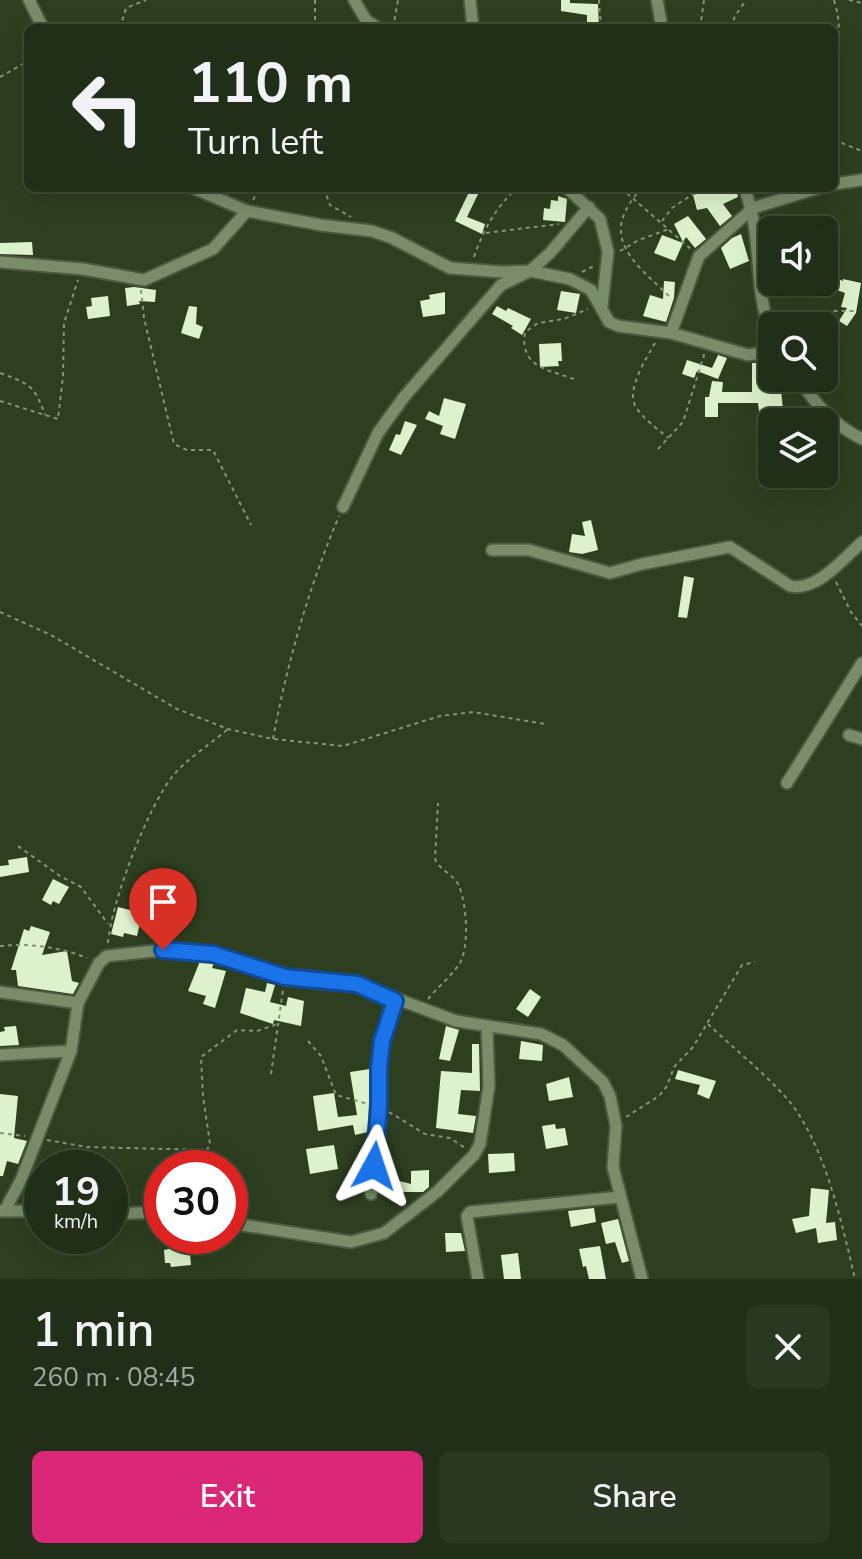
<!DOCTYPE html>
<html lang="en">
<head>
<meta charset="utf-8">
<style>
	:root { --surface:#222f18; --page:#2a3721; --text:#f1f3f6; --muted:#a2a9a2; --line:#3f4a37; --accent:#db2777 }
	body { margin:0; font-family:"Nunito Sans",sans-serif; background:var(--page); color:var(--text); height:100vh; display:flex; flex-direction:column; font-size:30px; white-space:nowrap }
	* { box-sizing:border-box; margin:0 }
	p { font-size:26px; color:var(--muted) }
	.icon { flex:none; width:44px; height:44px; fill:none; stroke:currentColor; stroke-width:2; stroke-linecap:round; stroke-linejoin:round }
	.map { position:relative; height:1279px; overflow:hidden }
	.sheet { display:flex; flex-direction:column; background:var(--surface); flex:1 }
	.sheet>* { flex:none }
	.guide { position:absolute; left:24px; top:24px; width:814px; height:168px; border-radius:12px; box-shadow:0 8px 32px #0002,0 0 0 2px var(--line); background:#222f18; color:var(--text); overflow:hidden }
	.tools { position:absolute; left:758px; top:216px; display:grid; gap:16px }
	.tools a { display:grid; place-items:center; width:80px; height:80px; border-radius:12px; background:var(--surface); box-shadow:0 8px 32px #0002,0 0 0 2px var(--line); font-size:40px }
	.speed { position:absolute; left:24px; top:1150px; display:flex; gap:16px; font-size:40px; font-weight:700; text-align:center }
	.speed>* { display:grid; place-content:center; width:104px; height:104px; border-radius:50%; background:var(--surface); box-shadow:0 8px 32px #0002,0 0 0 2px var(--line); line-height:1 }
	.speed small { font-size:20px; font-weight:400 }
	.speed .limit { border:12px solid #d22; background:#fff; color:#111 }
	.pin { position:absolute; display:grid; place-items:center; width:68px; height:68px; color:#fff; margin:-82px -34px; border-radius:50% 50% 50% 0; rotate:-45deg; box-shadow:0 0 8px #0007 }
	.pin .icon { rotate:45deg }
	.me { position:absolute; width:88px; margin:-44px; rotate:5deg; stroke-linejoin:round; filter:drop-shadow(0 0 6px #0008) }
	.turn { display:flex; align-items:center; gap:28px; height:168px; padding:0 32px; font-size:36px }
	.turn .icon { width:104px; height:104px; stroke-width:2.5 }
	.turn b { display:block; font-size:56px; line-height:68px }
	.round { display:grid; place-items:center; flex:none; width:84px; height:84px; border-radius:12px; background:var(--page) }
	.overview { display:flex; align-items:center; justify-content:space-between; height:136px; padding:0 32px }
	h1 { font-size:48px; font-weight:600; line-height:60px }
	.cta { display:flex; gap:16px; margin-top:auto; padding:16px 32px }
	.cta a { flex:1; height:92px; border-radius:12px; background:var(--accent); color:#fff; font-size:32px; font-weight:600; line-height:92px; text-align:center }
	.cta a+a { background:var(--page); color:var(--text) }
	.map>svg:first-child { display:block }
</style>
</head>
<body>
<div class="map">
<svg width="862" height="1279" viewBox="0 0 862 1279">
	<rect width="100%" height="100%" fill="#2e3f20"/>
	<!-- building -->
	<g fill="#dcf2cc">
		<polygon points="561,0 570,0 570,3 598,4 599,28 587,28 587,15 561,11"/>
		<polygon points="471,188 481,188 467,217 485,224 482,234 455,221"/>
		<polygon points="716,188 736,188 738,197 723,204 732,216 720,226 707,208 697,210 693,195"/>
		<polygon points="558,196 567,199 565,222 543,220 544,208 550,209 551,200 558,201"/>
		<polygon points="688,216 706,239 695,248 686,237 683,242 674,224"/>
		<polygon points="741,234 749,261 730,269 721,248 732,238"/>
		<polygon points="662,235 683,243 675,261 654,253"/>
		<polygon points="32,242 33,255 0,254 0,243"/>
		<polygon points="824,273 843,281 843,279 861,283 856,313 847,326 839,321 847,308 841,307 845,293 829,287 826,295 811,289 810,291 790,282 824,282"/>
		<polygon points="664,281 675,282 674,298 666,322 643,316 650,295 663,299"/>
		<polygon points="134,287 156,290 155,302 139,301 140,304 127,306 125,288"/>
		<polygon points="561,291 580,294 576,313 557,310"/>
		<polygon points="445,292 445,314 423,317 420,301 430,299 429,295"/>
		<polygon points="108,296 110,316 88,319 86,307 92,306 91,298"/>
		<polygon points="189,306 197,307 196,324 203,327 199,339 181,333"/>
		<polygon points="497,306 506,311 508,308 531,319 522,335 511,328 513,326 492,314"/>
		<polygon points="561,343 562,361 558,361 559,366 540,367 539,344"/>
		<polygon points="718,355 727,358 718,379 697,371 694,378 682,374 687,360 712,368"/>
		<polygon points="752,363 763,363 764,392 781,390 783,409 774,410 777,422 761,427 758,403 718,403 718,417 705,417 705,397 709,397 712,381 723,382 722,392 752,392"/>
		<polygon points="444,398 466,404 455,439 440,434 443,426 425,419 429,411 439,416"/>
		<polygon points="405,421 417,425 401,455 389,450 396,434 400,435"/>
		<polygon points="591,520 598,550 582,554 569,552 572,534 585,536 582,522"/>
		<polygon points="684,576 694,578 687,618 678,617"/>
		<polygon points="27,857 29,872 0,877 0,866 9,865 8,860"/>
		<polygon points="53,879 69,887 59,904 53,901 51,905 42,900"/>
		<polygon points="118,907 138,912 135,921 140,923 137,936 124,933 123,937 111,934"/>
		<polygon points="31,926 50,932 42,955 67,951 72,981 79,983 73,994 18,986 16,970 11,970 24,929 29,931"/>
		<polygon points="200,961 214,963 212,968 226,971 215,1008 203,1004 206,996 188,991"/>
		<polygon points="267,983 275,985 270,1002 286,1006 288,997 304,1001 301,1026 274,1020 273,1024 240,1013 246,988 265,992"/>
		<polygon points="530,989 541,997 528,1017 516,1009"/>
		<polygon points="16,1026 19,1045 0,1046 0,1032 5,1031 4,1027"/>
		<polygon points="446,1026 459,1030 450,1061 439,1059"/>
		<polygon points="521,1041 543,1045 542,1061 519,1059"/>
		<polygon points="472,1044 479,1044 480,1091 461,1090 458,1114 476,1116 473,1133 436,1128 441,1071 472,1073"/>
		<polygon points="370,1069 368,1132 355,1135 353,1125 318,1131 313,1096 334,1093 338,1117 357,1115 350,1072"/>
		<polygon points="678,1070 716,1081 709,1099 697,1094 700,1085 675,1079"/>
		<polygon points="569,1077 573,1097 549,1101 546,1084"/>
		<polygon points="0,1094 18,1096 14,1138 27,1141 18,1164 7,1161 3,1176 0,1176"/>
		<polygon points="555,1124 556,1129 565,1128 568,1145 546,1149 542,1126"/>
		<polygon points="334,1145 338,1169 310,1174 306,1149"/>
		<polygon points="514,1153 515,1171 489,1173 488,1154"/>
		<polygon points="429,1170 429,1187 423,1192 402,1192 401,1197 384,1192 388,1178 411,1184 411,1171"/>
		<polygon points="811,1188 829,1190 826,1223 835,1222 837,1240 818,1243 816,1228 796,1233 792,1219 809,1216"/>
		<polygon points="594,1208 596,1222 571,1227 568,1211"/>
		<polygon points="618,1219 629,1261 622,1263 615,1242 606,1244 601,1223"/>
		<polygon points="445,1233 461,1233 465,1251 446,1252"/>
		<polygon points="189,1243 191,1265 171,1267 170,1263 165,1263 164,1250 169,1249 169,1245"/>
		<polygon points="600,1246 606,1279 589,1279 586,1266 583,1267 579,1249"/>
		<polygon points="518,1253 521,1279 504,1279 501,1255"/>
	</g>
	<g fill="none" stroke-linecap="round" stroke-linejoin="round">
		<defs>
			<g id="minor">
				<polyline points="29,0 43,28"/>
				<polyline points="354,0 366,20 378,28"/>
				<polyline points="470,0 473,28"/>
				<polyline points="657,0 662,28"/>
				<polyline points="834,184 862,180"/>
				<polyline points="193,188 247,211 321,225 372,231 392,238 450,268 502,272 530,271 570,279 591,290 609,322 618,326 671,333 748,355 772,351"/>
				<polyline points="567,188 600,219 608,252 602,306"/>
				<path d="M744 188C764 236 752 287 772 335"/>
				<polyline points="0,262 83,269 144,280 213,249 247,211"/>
				<polyline points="671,333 699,256 753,208 818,188"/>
				<path d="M798 378C815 404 834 425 862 439"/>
				<polyline points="343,507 378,433 404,397 501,285 530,271 550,253 589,207"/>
				<path d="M492 550H529L610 573 642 564 730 547 790 586C817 592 844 558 862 542"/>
				<polyline points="849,735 862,739"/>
				<polyline points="787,783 862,663"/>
				<polyline points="0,992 78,1003"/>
				<polyline points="0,1055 71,1051"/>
				<polyline points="371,1194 379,1108 379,1068 382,1041 395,1001"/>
				<polyline points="5,1210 21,1180 71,1051 78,1003 99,963 107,956 163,950 191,951 213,954 285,977 337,980 357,984 456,1021 541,1034 563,1045 603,1082 610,1096 616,1126 613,1167 642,1279"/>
				<polyline points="1,1211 42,1211"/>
				<polyline points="110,1214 162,1212"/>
				<polyline points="230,1223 351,1242 384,1233 437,1192 474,1155 480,1144 489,1086 487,1027"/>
				<polyline points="478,1279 467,1216 470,1212 620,1197"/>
			</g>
		</defs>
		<!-- minor casing -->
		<use href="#minor" stroke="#4b593e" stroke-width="15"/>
		<!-- path -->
		<g stroke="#85937b" stroke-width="2" stroke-dasharray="4 4" stroke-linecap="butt">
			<path d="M599 0C600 10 598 21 606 28"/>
			<path d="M834 0C841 23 840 39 834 62"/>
			<polyline points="849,0 862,3"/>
			<polyline points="120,28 126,8 146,0"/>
			<polyline points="315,28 315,0"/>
			<polyline points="393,28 398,0"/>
			<polyline points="700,28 704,0"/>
			<polyline points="731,28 735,16 746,0"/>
			<polyline points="0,77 28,61"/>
			<polyline points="834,140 862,151"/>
			<polyline points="324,188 330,205 351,217"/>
			<polyline points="621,188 692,250"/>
			<path d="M642 188C596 237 634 262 672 299"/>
			<polyline points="253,200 260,188"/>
			<polyline points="662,221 672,208 702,188"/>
			<polyline points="486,233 559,224"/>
			<polyline points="620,251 639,240 669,229"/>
			<path d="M474 257C483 230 496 207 517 188"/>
			<polyline points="582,272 594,266"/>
			<polyline points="141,290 144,318 174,444 187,450 213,450 251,525"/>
			<polyline points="815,326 833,311 856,311"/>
			<path d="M655 343C647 358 625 390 636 407 643 419 658 429 668 438"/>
			<path d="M0 373C30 384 34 385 45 415"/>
			<path d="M574 379C550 370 519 368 525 332L538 323 564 319 588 309"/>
			<polyline points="0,401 58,419 63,376 64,323 78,280"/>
			<polyline points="658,449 683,422 705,352"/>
			<polyline points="836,582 851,612 862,626"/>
			<polyline points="0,612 51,635 177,709 228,729 273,739 343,746 440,716 473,712 545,724"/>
			<path d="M273 739C287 663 309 587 339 516"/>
			<polyline points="18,846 60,876 81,887 108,924"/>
			<path d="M108 943C111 903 147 809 172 777 186 759 211 744 228 729"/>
			<path d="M0 946C29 943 60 947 87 958"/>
			<path d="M428 999C437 988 449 978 458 966 470 950 467 905 459 886 454 874 440 871 435 859L438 803"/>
			<path d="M708 1024C733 1048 766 1074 789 1101 825 1145 842 1224 855 1279"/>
			<polyline points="308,1041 321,1056 336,1095 368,1104"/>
			<polyline points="271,1074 283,990"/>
			<polyline points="389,1112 425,1134 450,1138 465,1148"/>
			<polyline points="626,1117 659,1096 667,1086 674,1067 693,1047 742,965 755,962"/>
			<polyline points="0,1133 25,1136"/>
			<polyline points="47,1140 87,1147 207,1150 210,1144 203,1096 201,1057 237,1030 257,1031 277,1024"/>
		</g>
		<!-- minor -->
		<use href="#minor" stroke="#798d6b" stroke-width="11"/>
	</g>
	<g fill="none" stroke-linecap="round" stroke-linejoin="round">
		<defs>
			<polyline id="route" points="163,950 213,954 285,977 357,984 395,1001 382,1041 379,1068 379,1108 374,1166"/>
		</defs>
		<!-- route casing -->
		<use href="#route" stroke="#114b97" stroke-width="20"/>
		<!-- route -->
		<use href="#route" stroke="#1a73e8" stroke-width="14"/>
	</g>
</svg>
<div class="tools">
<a><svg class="icon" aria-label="sound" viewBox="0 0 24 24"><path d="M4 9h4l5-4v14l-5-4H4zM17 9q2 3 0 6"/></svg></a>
<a><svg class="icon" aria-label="search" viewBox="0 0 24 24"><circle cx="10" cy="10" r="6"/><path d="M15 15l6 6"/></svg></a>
<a><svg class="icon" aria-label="layers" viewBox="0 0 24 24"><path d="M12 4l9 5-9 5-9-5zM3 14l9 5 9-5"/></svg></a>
</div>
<div class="speed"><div>19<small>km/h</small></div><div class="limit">30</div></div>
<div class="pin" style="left:163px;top:950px;background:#d93025"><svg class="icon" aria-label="arrive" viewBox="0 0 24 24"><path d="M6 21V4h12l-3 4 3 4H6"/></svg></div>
<svg class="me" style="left:374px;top:1166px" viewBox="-20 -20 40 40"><path d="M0-17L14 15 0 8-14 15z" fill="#1a73e8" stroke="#fff" stroke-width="4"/></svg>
<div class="guide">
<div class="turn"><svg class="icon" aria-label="left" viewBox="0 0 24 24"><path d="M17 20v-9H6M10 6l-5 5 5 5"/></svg><div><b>110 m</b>Turn left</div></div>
</div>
</div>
<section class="sheet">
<div class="overview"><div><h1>1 min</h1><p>260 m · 08:45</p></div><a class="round"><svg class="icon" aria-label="close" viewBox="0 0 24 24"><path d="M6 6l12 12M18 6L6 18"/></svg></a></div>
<div class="cta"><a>Exit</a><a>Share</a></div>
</section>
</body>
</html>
